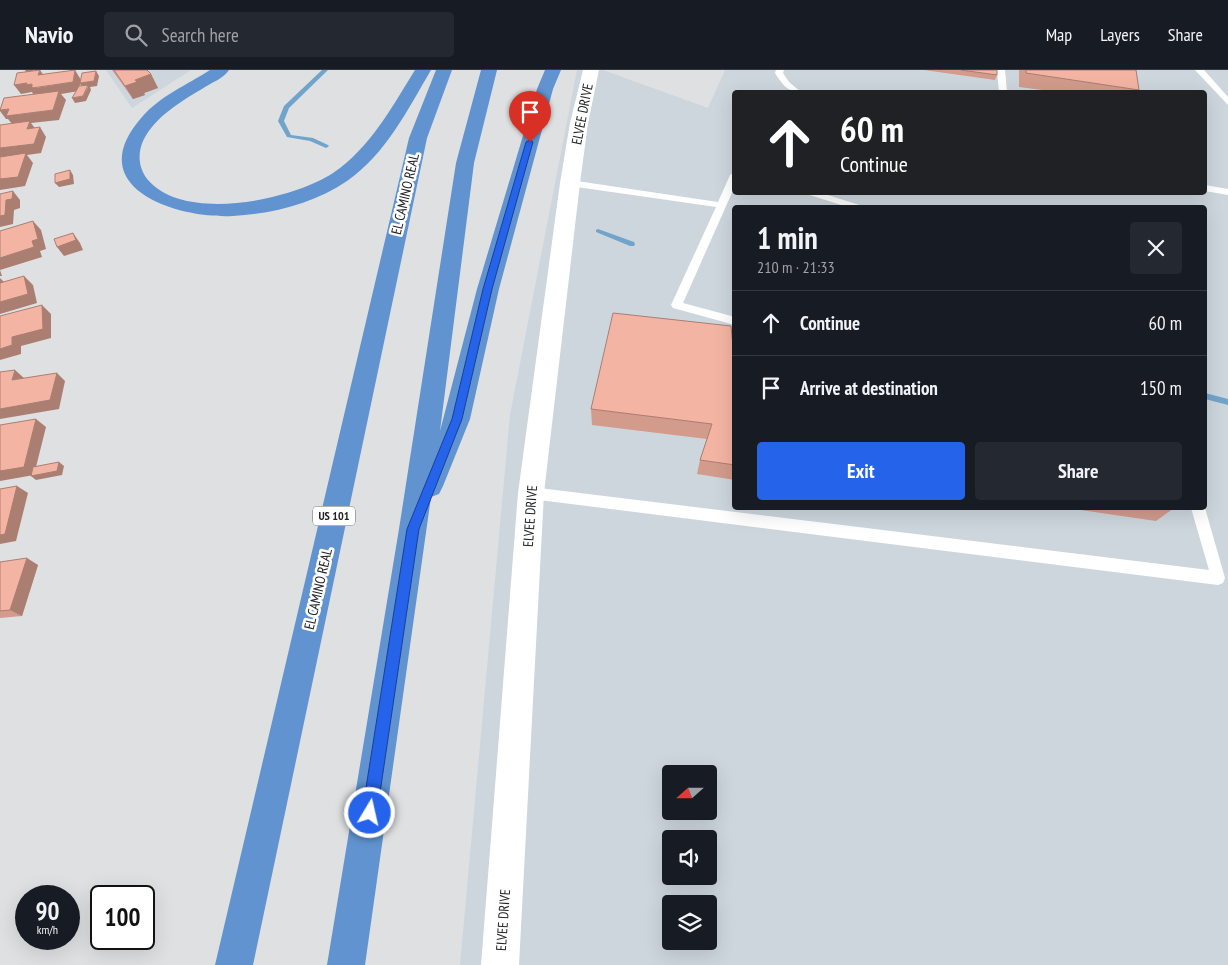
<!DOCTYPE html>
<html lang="en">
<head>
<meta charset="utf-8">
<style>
	:root { --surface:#171b24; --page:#242831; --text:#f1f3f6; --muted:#9ea1a6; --line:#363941; --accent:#2563eb }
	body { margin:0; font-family:"PT Sans Narrow",sans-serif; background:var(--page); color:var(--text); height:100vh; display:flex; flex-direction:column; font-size:19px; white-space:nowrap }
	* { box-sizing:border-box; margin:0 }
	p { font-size:16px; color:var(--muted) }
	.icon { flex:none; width:28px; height:28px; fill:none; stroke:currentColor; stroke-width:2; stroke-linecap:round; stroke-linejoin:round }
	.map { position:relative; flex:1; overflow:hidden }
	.panel { position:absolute; left:732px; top:135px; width:475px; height:305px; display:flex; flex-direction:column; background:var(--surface); border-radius:5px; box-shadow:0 5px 20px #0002 }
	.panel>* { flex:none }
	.guide { position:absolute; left:732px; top:20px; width:475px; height:105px; border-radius:5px; box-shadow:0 5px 20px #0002; background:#202124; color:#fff; overflow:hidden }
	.needle { width:32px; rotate:249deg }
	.controls { position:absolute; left:662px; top:695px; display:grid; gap:10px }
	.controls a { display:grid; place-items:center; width:55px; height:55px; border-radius:5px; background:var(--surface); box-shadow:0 5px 20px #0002; font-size:25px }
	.speed { position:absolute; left:15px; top:815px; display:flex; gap:10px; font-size:25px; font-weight:700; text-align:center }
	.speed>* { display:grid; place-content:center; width:65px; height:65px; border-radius:50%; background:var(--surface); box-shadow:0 5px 20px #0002; line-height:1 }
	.speed small { font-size:12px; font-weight:400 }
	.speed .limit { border:2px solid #111; border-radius:8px; background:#fff; color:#111 }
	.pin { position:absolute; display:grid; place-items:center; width:42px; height:42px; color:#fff; margin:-51px -21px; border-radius:50% 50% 50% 0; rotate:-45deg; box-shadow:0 0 5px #0007 }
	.pin .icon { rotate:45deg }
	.me { position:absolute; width:55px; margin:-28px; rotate:9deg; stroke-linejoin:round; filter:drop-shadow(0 0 4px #0008) }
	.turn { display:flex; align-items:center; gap:18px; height:105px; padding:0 25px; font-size:22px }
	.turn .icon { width:65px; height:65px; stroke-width:2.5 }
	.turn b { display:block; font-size:35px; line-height:42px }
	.round { display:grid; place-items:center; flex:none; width:52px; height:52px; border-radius:5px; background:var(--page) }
	.head { display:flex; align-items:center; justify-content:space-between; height:85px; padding:0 25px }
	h1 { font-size:30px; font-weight:600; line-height:38px }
	.action { display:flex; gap:10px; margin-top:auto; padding:10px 25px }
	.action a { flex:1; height:58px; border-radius:5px; background:var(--accent); color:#fff; font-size:20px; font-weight:600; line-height:58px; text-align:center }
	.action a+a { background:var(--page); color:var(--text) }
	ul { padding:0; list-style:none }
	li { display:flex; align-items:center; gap:15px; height:65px; padding:0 25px; border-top:1px solid var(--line) }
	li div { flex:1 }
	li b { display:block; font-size:19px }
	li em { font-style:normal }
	header { display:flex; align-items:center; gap:30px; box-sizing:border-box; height:70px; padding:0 25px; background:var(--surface); border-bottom:1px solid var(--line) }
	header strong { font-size:24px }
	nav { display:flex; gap:28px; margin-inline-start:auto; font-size:18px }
	.search { width:350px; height:45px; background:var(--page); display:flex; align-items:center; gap:12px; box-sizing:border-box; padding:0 18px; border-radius:5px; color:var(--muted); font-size:19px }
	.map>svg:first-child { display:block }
</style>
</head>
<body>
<header>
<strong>Navio</strong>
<div class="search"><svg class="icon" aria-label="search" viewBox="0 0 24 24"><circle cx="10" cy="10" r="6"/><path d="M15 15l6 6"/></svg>Search here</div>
<nav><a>Map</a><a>Layers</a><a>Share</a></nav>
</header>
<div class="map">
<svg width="1228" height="895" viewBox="0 0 1228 895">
	<rect width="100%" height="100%" fill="#dee0e2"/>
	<!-- built -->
	<g fill="#cdd6dd" fill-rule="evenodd">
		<polygon points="106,0 191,0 132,38"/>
		<path d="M577 0H603L708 38 725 0H1228V895H460L510 345ZM735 22H1205V122H735ZM735 138H1205V438H735ZM671 704H709V741H671ZM671 769H709V806H671ZM671 834H709V871H671Z"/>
	</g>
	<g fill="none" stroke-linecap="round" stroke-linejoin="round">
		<!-- stream -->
		<g fill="#71a4cb" fill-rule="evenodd">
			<polygon points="322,0 328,0 289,38 284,51 291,65 313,68 328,75 329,76 326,78 310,71 287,67 278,51 284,36"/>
			<polygon points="598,159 634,172 635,174 634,176 630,176 596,162 596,160"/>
			<polygon points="1205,323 1228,329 1228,335 1205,329"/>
		</g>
		<!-- lane -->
		<g fill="#fff" fill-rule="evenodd">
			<path d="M776 0H784L783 3 789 12 801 22C787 22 782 14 775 3Z"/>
			<polygon points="997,0 1005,0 1007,22 999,22"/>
			<polygon points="1195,0 1204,0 1228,27 1228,35"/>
			<polygon points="735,102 735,116 683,233 735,247 735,255 673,238 671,235 716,137 570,116 565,113 570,110 718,132 730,105"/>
			<polygon points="1205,115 1228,119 1228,125 1205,121"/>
			<polygon points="800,122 818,122 869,138 851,138"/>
			<polygon points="531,417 1209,500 1191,438 1205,438 1225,508 1223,513 1218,515 531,429 526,427 524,423 526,419"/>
		</g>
		<!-- street -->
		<polygon fill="#fff" fill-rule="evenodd" points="583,0 599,0 588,53 580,113 544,423 519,895 481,895 518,423 560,113 570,53"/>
		<!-- highway -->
		<g fill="#6093cf" fill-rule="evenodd">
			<path d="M210 0H229C224 8 213 12 205 17 182 31 155 46 143 71 137 85 139 99 148 110 185 153 292 130 333 103 370 78 392 37 415 0H431C408 39 386 84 347 111 315 133 272 144 233 146 175 149 80 117 142 47 160 26 187 15 210 0Z"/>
			<polygon points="436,0 452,0 427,68 253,895 215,895 409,68"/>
			<polygon points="481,0 497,0 474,93 440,361 477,219 537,19 545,0 561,0 553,19 499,219 470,349 443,416 439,424 431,427 365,895 327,895 399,459 456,93"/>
		</g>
	</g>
	<!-- wall -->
	<g fill="#d29b8c">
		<polygon points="112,0 147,0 151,4 158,18 144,23 145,25 133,29"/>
		<polygon points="924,0 997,0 997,5 995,10"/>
		<polygon points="1019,0 1136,0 1139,20 1137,22 1058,22 1019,17"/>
		<polygon points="734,287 735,287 735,410 697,404 700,390 707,369 592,355 591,339"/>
		<polygon points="1067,438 1174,438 1156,451"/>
		<polygon points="0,492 38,495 22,546 0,548"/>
	</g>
	<!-- shaded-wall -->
	<g fill="#ab7e72">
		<polygon points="25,0 34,0 27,4"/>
		<polygon points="40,0 46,9 38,5"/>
		<polygon points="75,0 81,10 80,13 94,11 96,1 99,6 97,16 90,17 91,20 86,31 75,33 72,28 83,26 88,17 83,18 80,14 79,21 61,24 66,30 59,50 31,53 37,61 34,68 27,59 29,54 13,55 8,49 6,49 0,41 0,40 9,39 14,45 53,40 58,24 38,27 36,24 33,24 32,22 21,24 14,15 27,13 28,15 32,14 35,18 73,12"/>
		<polygon points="151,4 158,18 144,23 145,25 133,29 125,16 135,10"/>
		<polygon points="40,57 46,67 41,83 27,85 33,93 25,116 0,120 0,78"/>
		<polygon points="70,100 73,105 74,114 59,117 55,113"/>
		<polygon points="13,121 20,130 20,138 14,140 13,154 0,157 0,146 6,130"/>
		<polygon points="33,151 41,160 46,179 40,181 42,187 0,200 2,206 0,206 0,188 32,171"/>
		<polygon points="73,163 80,173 83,180 64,186 57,177"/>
		<polygon points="24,206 33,215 37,233 0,244 0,232"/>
		<polygon points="0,208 7,215 0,214"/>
		<polygon points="42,235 51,244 51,268 21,276 21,284 0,290 0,279"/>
		<polygon points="15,300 25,309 12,310"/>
		<polygon points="57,303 65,311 59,339 0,349 0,339"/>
		<polygon points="36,349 46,357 34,405 0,411 0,401"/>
		<polygon points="59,392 64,396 62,405 36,410 31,406"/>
		<polygon points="17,416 28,423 16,471 0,474 0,465"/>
		<polygon points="27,488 38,495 22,546 10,540"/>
	</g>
	<!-- building -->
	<g fill="#f4b4a3" stroke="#ab7e72">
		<polygon points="40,0 38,5 75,0 73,12 32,18 32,14 26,15 27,13 14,15 17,3"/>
		<polygon points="114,0 147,0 151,4 135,10 137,12 125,16"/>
		<polygon points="961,0 997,0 997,5"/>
		<polygon points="1026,0 1136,0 1139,20 1026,3"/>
		<polygon points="96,1 94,11 80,13 82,3"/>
		<polygon points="88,15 83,26 72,28 79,16"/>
		<polygon points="59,21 53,40 6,46 9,39 0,40 4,28"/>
		<polygon points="30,51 27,59 40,57 34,74 0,78 0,55"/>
		<polygon points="26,83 18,107 0,109 0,87"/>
		<polygon points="70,100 70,109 55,113 55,104"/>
		<polygon points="13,121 12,129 6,130 5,145 0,146 0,124"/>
		<polygon points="33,151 38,169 32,171 34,177 0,188 0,161"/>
		<polygon points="73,163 76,170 57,177 54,169"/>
		<polygon points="24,206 28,224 0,232 0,213"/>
		<polygon points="42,235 43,259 12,267 12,275 0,279 0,246"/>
		<polygon points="613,243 731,256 734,287 735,287 735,395 700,390 712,354 591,339"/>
		<polygon points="15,300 12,310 57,303 50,330 0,339 0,302"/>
		<polygon points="36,349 24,397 0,401 0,355"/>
		<polygon points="59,392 57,401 31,406 33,397"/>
		<polygon points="17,416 5,464 0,465 0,419"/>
		<polygon points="27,488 10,540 0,541 0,492"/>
	</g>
	<!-- route -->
	<polygon fill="#2563eb" stroke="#184099" points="530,70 533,72 492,219 462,349 419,459 377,743 375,748 370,751 365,748 362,743 407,459 452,349 483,219 526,72"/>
	<g text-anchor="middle" stroke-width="5" stroke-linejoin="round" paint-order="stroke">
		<!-- shield labels -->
		<rect fill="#fff" stroke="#656666" stroke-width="1" x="313" y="436.5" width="42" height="19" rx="4"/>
		<g font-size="12" font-weight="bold" fill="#232425">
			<text x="334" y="450">US 101</text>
		</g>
		<!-- street labels -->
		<g font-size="14" fill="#232425" stroke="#fff">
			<text transform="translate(582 44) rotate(-79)" y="5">ELVEE DRIVE</text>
			<text transform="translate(405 124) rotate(-77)" y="5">EL CAMINO REAL</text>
			<text transform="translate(530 446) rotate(-86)" y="5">ELVEE DRIVE</text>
			<text transform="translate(318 519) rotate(-77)" y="5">EL CAMINO REAL</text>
			<text transform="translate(503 850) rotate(-86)" y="5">ELVEE DRIVE</text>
		</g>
	</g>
</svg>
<div class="controls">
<a><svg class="needle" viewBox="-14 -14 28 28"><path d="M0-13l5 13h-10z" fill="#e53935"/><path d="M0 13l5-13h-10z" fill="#9ea1a6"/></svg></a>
<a><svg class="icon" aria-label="sound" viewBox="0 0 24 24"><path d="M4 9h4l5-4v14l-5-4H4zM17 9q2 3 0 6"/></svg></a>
<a><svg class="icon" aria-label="layers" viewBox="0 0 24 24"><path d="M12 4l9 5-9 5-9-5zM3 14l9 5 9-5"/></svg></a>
</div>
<div class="speed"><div>90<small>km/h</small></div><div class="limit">100</div></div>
<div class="pin" style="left:530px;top:72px;background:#d93025"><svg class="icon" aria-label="arrive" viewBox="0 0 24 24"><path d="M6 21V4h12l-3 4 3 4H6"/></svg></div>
<svg class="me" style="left:370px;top:743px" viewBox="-20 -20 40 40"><circle r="17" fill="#2563eb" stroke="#fff" stroke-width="3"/><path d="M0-11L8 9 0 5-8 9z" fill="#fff"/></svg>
<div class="guide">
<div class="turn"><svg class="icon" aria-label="ahead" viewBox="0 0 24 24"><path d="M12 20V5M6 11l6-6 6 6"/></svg><div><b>60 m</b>Continue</div></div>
</div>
<section class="panel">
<div class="head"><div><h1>1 min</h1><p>210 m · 21:33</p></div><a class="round"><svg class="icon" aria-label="close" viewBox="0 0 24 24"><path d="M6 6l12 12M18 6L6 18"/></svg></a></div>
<ul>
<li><svg class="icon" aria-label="ahead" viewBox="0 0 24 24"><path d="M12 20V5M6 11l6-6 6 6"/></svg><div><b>Continue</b></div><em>60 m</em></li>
<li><svg class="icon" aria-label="arrive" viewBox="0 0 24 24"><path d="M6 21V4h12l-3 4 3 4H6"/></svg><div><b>Arrive at destination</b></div><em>150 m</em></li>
</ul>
<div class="action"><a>Exit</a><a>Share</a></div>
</section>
</div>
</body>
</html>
